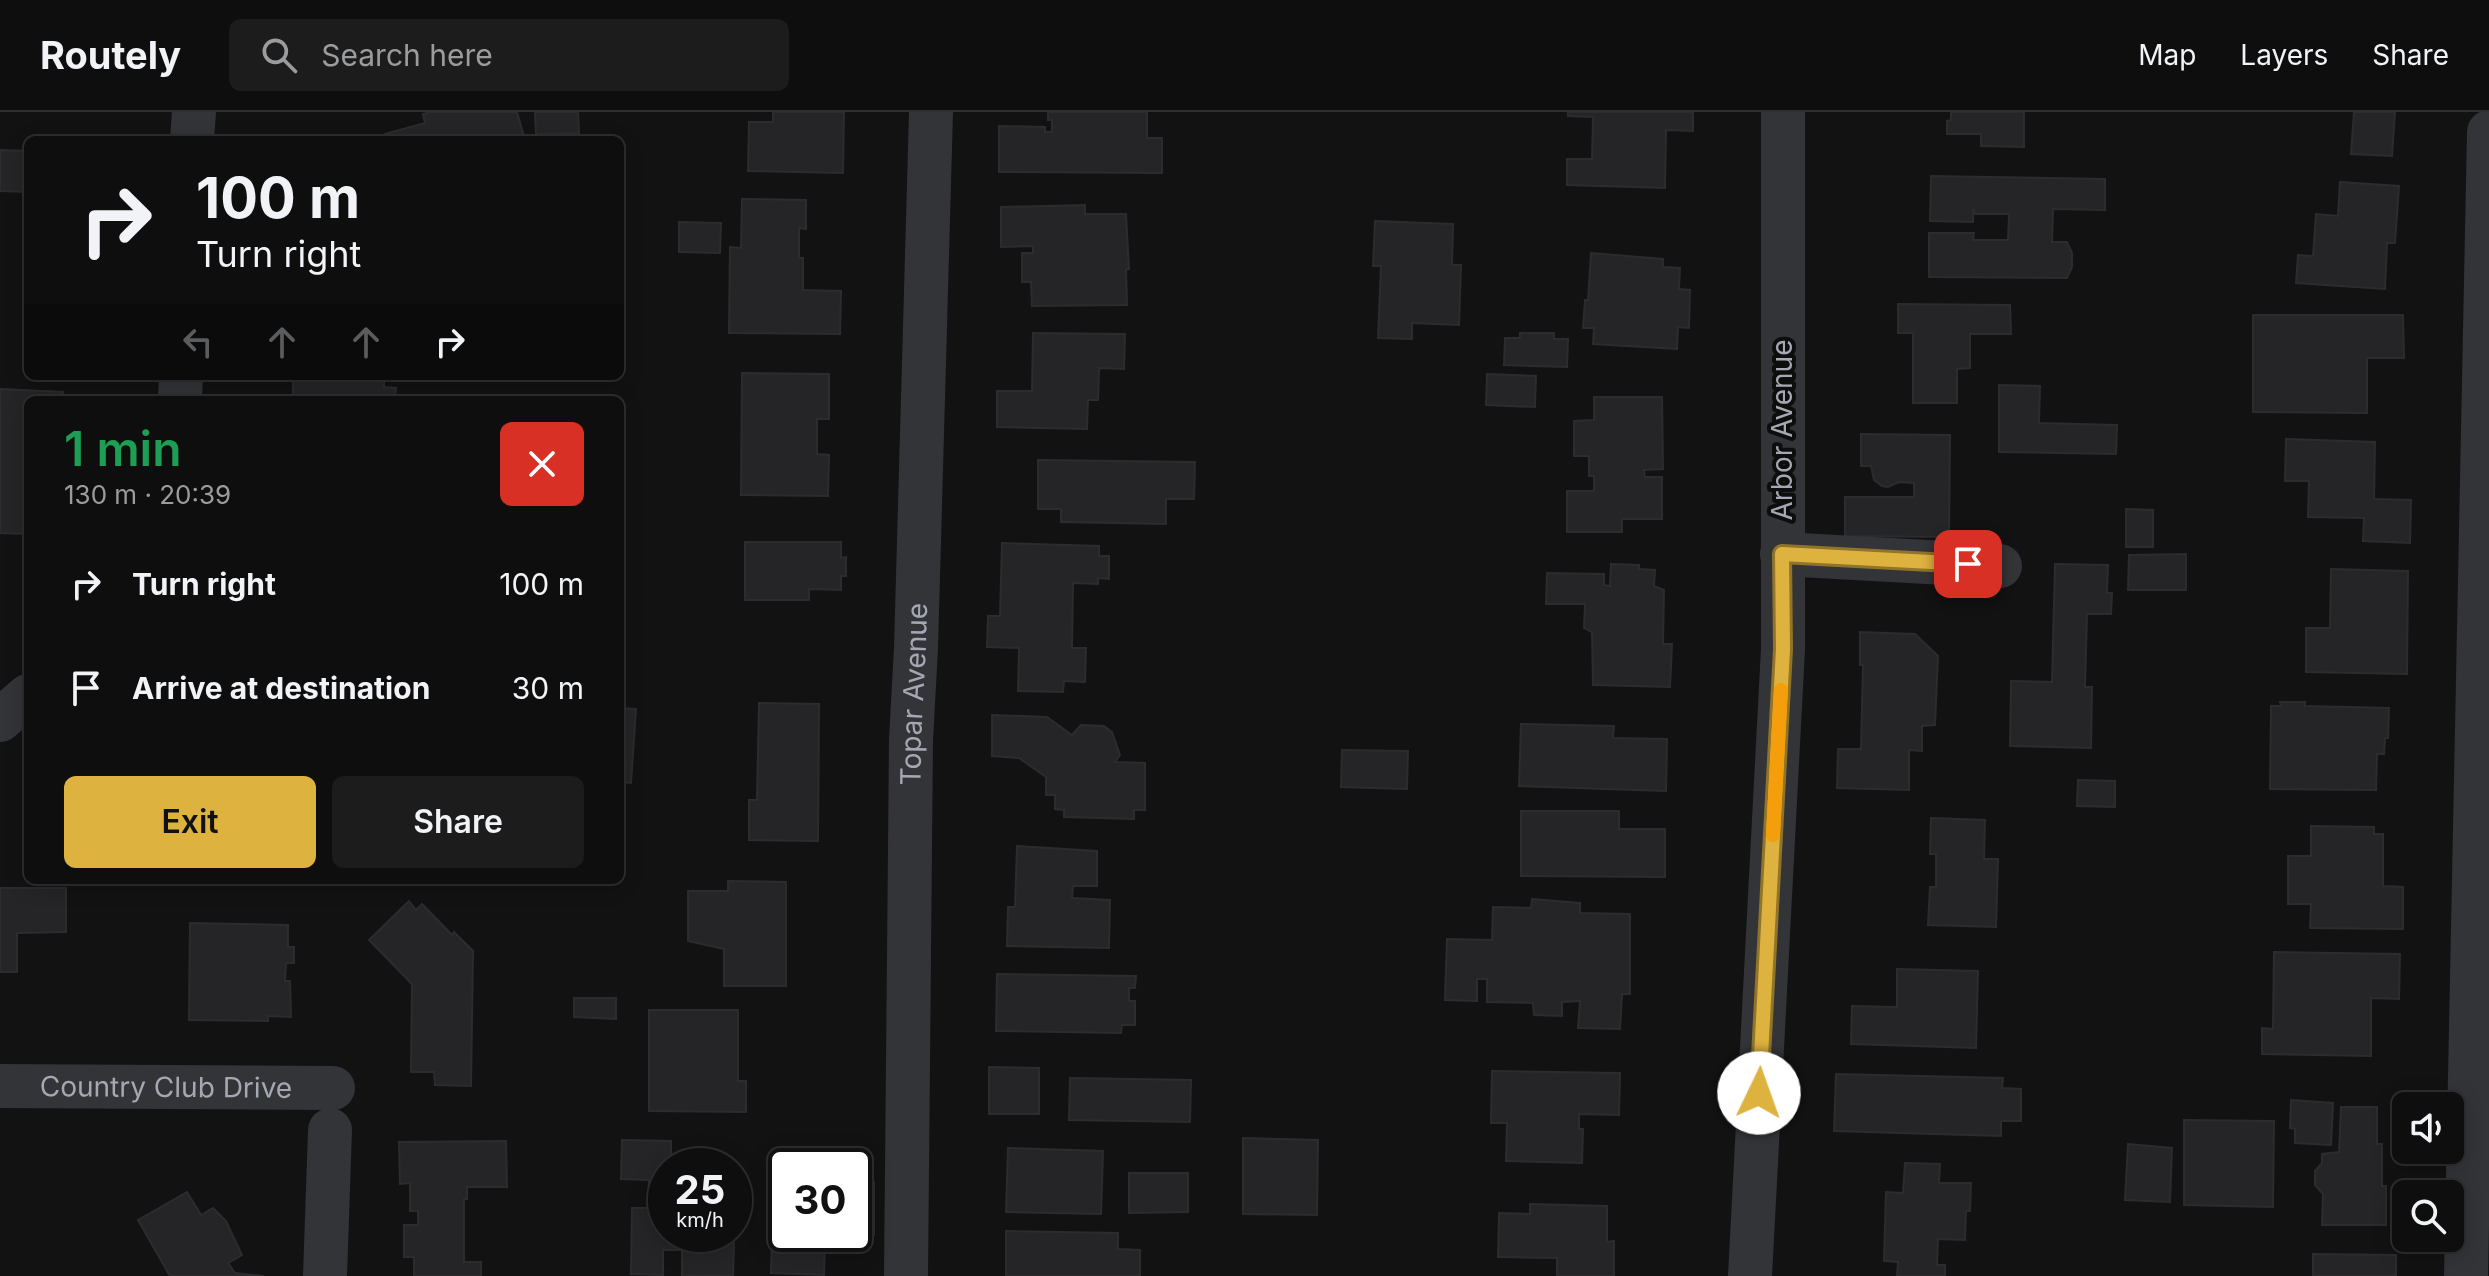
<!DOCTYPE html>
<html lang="en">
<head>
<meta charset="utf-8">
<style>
	:root { --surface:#0e0e0e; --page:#1c1c1c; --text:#f1f3f6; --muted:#9b9c9e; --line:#2e2e2e; --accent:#deb23f }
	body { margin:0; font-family:Inter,sans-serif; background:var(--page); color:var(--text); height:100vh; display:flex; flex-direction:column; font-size:30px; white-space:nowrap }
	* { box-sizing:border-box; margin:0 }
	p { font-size:26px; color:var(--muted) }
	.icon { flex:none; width:44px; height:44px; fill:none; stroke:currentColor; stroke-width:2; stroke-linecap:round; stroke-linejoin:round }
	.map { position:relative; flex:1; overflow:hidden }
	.details { position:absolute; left:24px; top:284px; width:600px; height:488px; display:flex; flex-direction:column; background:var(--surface); border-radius:12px; box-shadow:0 4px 20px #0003,0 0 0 2px var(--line) }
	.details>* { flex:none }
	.banner { position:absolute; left:24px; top:24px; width:600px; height:244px; border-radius:12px; box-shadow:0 4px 20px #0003,0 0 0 2px var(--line); background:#0e0e0e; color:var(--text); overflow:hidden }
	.tools { position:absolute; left:2392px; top:980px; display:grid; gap:16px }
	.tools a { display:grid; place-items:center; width:72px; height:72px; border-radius:12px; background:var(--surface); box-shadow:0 4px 20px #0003,0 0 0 2px var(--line); font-size:40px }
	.speed { position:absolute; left:648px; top:1036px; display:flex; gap:16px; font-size:40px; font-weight:700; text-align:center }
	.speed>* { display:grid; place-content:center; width:104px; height:104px; border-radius:50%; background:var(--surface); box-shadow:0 4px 20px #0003,0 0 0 2px var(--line); line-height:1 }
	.speed small { font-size:20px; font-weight:400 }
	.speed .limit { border:4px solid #111; border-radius:12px; background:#fff; color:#111 }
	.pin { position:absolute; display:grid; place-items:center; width:68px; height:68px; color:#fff; margin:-34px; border-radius:16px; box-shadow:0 4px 12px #0006 }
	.me { position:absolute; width:88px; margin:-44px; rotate:3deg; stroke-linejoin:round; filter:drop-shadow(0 0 6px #0008) }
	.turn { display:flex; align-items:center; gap:28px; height:168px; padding:0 40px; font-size:36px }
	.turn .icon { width:104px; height:104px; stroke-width:2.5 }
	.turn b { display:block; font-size:56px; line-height:68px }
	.lanes { display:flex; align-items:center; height:76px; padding:0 40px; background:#0003; justify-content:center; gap:40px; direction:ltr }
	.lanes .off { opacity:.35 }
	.round { display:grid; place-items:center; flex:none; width:84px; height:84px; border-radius:12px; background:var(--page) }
	.overview { display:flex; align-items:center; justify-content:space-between; height:136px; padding:0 40px }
	h1 { font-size:48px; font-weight:600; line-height:60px; color:#1e9e55 }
	.button { display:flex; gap:16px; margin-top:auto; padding:16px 40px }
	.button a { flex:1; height:92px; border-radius:12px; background:var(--accent); color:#111; font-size:32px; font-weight:600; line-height:92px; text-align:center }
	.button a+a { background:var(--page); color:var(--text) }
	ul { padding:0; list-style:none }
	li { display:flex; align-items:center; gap:24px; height:104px; padding:0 40px }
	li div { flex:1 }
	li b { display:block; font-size:30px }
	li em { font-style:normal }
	header { display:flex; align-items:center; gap:48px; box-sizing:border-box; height:112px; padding:0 40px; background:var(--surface); border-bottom:2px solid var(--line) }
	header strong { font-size:38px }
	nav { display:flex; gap:44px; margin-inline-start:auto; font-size:28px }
	.search { width:560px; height:72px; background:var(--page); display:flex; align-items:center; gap:20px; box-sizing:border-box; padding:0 28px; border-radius:12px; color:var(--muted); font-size:30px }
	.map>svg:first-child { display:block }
</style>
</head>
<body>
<header>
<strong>Routely</strong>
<div class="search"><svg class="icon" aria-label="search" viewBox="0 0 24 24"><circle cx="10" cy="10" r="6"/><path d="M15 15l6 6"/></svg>Search here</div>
<nav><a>Map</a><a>Layers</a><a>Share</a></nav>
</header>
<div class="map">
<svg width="2489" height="1164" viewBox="0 0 2489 1164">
	<rect width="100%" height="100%" fill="#121213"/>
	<!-- building -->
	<g fill="#252527" stroke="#2c2c2f" stroke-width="2">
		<polygon points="431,0 517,0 525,28 387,28 385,22 425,11 423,2"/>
		<polygon points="535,0 578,0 579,21 536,22"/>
		<polygon points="773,0 844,0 843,61 748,59 749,10 773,10"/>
		<polygon points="1048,0 1147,0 1147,26 1162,26 1162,61 999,60 999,14 1045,15 1045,20 1052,20 1052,8 1048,8"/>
		<polygon points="1568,0 1693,0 1693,19 1666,18 1665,76 1567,73 1567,47 1592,47 1593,5 1568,4"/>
		<polygon points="1951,0 2024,0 2024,35 1981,34 1981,22 1947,22 1947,9 1951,8"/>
		<polygon points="2354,0 2395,0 2392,44 2351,42"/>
		<polygon points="0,38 28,39 28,80 0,79"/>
		<polygon points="1931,64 2105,67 2105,98 2053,97 2052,130 2067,130 2072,141 2072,155 2067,166 1929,165 1929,121 1974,121 1973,128 2008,128 2009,102 1975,102 1973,96 1973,110 1930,109"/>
		<polygon points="2340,70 2399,74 2395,131 2387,131 2385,177 2296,171 2298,143 2313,144 2316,102 2338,104"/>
		<polygon points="742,87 806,88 806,117 799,116 799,146 803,146 803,178 841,179 840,222 729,221 730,135 741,136"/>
		<polygon points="1085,93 1085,102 1126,102 1129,157 1126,158 1127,193 1032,194 1031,170 1022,170 1022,141 1033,141 1033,134 1001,135 1001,95"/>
		<polygon points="1375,109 1453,112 1452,153 1461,153 1459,213 1412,211 1412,227 1378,226 1381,154 1373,154"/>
		<polygon points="679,110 721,111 720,141 679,140"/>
		<polygon points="1591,141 1663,147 1663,155 1680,156 1679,177 1690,178 1689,216 1678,215 1677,237 1593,232 1594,216 1583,216 1585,188 1588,188"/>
		<polygon points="1898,192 2010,193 2011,222 1970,222 1970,256 1957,257 1957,291 1913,291 1913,221 1898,221"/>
		<polygon points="2253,203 2403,203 2404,246 2367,246 2367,301 2253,300"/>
		<polygon points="1033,221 1125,222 1124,257 1099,256 1098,288 1088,288 1087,317 997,315 997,279 1032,279"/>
		<polygon points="1520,221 1554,221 1554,227 1568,227 1567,255 1504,253 1505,226 1520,226"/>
		<polygon points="742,261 829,262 829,307 817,307 817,342 829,343 828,384 741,383"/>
		<polygon points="1487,262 1536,264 1535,295 1486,293"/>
		<polygon points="293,264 384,264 384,275 396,276 395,288 293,288"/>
		<polygon points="1999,273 2040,274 2039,311 2117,313 2116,342 1999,340"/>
		<polygon points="0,277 63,280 63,288 28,288 28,422 0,421"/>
		<polygon points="1594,285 1662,285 1663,357 1644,358 1645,365 1662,365 1662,407 1622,407 1622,420 1567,420 1567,379 1594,379 1594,364 1589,364 1589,344 1574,344 1574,309 1594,308"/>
		<polygon points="1861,322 1950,323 1949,425 1845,424 1845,385 1914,385 1914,371 1899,370 1888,375 1882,374 1874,368 1871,354 1861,354"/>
		<polygon points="2286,327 2375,330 2374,387 2411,388 2410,431 2363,429 2364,406 2308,405 2309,369 2285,369"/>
		<polygon points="1038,348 1195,350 1194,387 1166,387 1166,412 1061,410 1061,397 1038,397"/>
		<polygon points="2126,397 2153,398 2153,435 2126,435"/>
		<polygon points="745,430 841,430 841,446 846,445 846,464 841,464 841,478 809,477 809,488 745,488"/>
		<polygon points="1002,431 1099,434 1099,444 1109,444 1109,467 1098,466 1098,472 1073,471 1072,536 1086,536 1085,570 1064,569 1063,580 1018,579 1019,536 987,535 988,504 1000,504"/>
		<polygon points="2186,442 2186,478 2128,478 2129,443"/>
		<polygon points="1611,452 1639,453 1639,457 1655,458 1654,474 1664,478 1663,532 1672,532 1670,575 1593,573 1592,520 1584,516 1585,492 1546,492 1547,461 1604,462 1604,473 1610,474"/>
		<polygon points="2055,452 2108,453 2107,481 2112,481 2111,502 2087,502 2085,575 2092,575 2091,636 2010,634 2011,569 2052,570"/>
		<polygon points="2331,457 2408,459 2407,562 2306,560 2306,516 2330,516"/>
		<polygon points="1860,520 1915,522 1938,544 1935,613 1922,614 1922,639 1909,638 1909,678 1837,676 1838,637 1861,637 1863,553 1860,553"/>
		<polygon points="2280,590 2305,590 2305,594 2389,596 2388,626 2385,626 2384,642 2377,642 2376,678 2270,677 2271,594 2281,594"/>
		<polygon points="759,591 819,592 818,729 749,728 749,688 757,688"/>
		<polygon points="620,596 636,597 631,671 620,670"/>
		<polygon points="992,603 1047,605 1072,623 1081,613 1104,614 1112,620 1120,643 1115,650 1145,651 1145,698 1134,698 1134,707 1064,705 1064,698 1055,697 1055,683 1046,683 1046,665 1019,646 992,644"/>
		<polygon points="1521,612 1614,614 1613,626 1667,627 1666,679 1519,674"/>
		<polygon points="1342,638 1408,639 1407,677 1341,675"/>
		<polygon points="2078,668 2115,669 2115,695 2077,694"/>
		<polygon points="1521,699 1619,699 1619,717 1665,717 1665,765 1521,764"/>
		<polygon points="1931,706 1985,708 1984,747 1998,747 1996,815 1928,813 1930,775 1936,775 1936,742 1930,742"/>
		<polygon points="2311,714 2374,715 2374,722 2383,722 2383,774 2403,775 2403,817 2310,816 2311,792 2288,792 2288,744 2311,744"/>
		<polygon points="1017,734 1097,739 1097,774 1073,774 1072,786 1110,788 1109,836 1007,834 1008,795 1015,795"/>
		<polygon points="728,769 786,770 786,874 724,874 724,837 688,829 688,779 728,779"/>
		<polygon points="0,776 66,776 66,820 17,821 17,860 0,860"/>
		<polygon points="1532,787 1580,791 1580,801 1630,802 1630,882 1622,882 1620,917 1578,916 1580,889 1562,890 1562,904 1534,903 1533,891 1487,890 1487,867 1477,867 1477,889 1445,888 1447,827 1492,828 1493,795 1531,796"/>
		<polygon points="409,789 416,798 422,792 452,823 454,820 473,839 471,974 435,973 434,960 411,960 412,872 369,828"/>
		<polygon points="190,811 288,813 288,835 294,835 294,851 286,851 285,869 290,869 291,905 268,904 268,909 189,908"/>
		<polygon points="2274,840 2400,842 2399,887 2371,886 2371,944 2262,942 2262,916 2273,917"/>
		<polygon points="1897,857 1978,859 1976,936 1851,932 1852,894 1897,895"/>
		<polygon points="997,862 1136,864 1135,876 1129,876 1129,889 1135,889 1135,913 1122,913 1121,921 996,919"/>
		<polygon points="574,886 616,886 616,907 574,905"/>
		<polygon points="649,898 738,898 738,969 746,969 746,1000 649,999"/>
		<polygon points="989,955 1039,956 1039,1002 989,1002"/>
		<polygon points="1492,959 1620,961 1619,1003 1579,1002 1579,1017 1583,1017 1582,1051 1506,1049 1507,1011 1491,1011"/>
		<polygon points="1836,962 2003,966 2002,976 2021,977 2021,1009 2001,1009 2001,1024 1834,1019"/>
		<polygon points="1070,966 1191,968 1190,1010 1069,1008"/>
		<polygon points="2291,988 2333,991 2331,1033 2295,1031 2295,1017 2290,1016"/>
		<polygon points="2341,995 2377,995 2377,1032 2382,1032 2382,1074 2386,1074 2386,1113 2322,1113 2323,1082 2315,1073 2315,1059 2322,1051 2322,1042 2339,1040"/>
		<polygon points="2184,1008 2274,1009 2273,1095 2184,1093"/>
		<polygon points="1243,1026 1318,1028 1317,1103 1243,1102"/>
		<polygon points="622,1028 671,1029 671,1054 666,1054 666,1122 702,1122 702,1131 734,1131 733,1164 682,1164 682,1138 663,1138 663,1163 631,1162 632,1096 648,1096 649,1068 621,1067"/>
		<polygon points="506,1029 507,1075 467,1075 467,1087 464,1087 464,1150 481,1150 481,1164 414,1164 414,1145 404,1145 404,1113 418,1113 418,1099 410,1099 410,1071 400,1072 399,1030"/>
		<polygon points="2128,1032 2172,1036 2170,1090 2125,1088"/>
		<polygon points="1008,1036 1103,1039 1101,1102 1006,1100"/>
		<polygon points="1905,1051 1940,1052 1939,1071 1971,1071 1970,1099 1966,1099 1965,1128 1938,1127 1937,1153 1945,1153 1945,1164 1897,1164 1898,1150 1884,1149 1886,1080 1903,1081"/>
		<polygon points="1129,1061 1188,1061 1188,1100 1129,1101"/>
		<polygon points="854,1070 874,1070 874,1123 840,1122 854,1122"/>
		<polygon points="187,1080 201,1103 213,1096 226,1109 242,1143 228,1151 235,1161 264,1164 170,1164 138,1108"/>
		<polygon points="1530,1092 1607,1094 1607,1130 1614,1129 1614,1164 1557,1164 1557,1146 1498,1145 1499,1101 1530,1102"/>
		<polygon points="1006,1119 1118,1121 1118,1137 1140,1138 1140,1164 1006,1164"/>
		<polygon points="793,1122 825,1122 824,1163 771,1161 772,1129 793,1129"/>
		<polygon points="2313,1142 2396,1143 2396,1164 2313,1164"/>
	</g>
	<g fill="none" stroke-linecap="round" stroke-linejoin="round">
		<!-- minor -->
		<g stroke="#333438" stroke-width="44">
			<polyline points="192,28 194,0"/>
			<polyline points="180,288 181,264"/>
			<polyline points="1782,442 2000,454"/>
			<polyline points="0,608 28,584"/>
			<path id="s1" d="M0 974 333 976"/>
			<polyline points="325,1164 330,1018"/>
			<path id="s2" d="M906 1164 911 628 916 536 931 0"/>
			<polyline points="1750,1164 1783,537 1783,0"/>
			<polyline points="2466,1164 2489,20"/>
		</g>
	</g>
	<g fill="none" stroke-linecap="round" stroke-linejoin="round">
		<defs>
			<polyline id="route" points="1759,981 1783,537 1782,442 1968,452"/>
		</defs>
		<!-- route casing -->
		<use href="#route" stroke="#907429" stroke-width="20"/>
		<!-- route -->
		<use href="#route" stroke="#deb23f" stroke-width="14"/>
		<!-- slow -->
		<polyline stroke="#f59e0b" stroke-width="14" points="1773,723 1781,578"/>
	</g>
	<g text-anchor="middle" stroke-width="8" stroke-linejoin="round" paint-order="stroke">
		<!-- street labels -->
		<g font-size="28" fill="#a5a8b2" stroke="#0d0d0e">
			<text transform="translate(1782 318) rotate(-90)" y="10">Arbor Avenue</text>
			<text dy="10" stroke="none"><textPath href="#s2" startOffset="582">Topar Avenue</textPath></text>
			<text dy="10" stroke="none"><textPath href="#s1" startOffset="166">Country Club Drive</textPath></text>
		</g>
	</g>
</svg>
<div class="tools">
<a><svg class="icon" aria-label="sound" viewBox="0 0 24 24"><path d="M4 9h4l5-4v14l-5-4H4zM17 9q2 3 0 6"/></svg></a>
<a><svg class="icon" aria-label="search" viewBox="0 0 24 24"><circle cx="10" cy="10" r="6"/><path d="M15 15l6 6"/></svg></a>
</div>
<div class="speed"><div>25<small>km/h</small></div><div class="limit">30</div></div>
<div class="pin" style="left:1968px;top:452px;background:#d93025"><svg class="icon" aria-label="arrive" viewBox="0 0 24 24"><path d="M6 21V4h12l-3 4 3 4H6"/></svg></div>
<svg class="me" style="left:1759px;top:981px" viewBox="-20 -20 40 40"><circle r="19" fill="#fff"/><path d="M0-13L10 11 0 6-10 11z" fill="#deb23f"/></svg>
<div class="banner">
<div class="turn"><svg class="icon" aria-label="right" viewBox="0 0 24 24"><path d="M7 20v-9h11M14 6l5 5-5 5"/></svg><div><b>100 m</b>Turn right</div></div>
<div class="lanes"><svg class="icon off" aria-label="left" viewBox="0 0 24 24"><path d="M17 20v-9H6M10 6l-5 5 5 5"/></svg><svg class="icon off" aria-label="ahead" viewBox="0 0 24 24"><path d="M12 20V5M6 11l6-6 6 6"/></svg><svg class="icon off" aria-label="ahead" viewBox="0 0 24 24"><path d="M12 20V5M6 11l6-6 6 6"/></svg><svg class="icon" aria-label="right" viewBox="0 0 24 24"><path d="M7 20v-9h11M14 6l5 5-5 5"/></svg></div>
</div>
<section class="details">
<div class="overview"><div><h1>1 min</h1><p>130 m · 20:39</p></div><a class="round" style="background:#d93025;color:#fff"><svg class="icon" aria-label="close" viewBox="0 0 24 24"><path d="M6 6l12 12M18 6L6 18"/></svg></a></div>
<ul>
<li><svg class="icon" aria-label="right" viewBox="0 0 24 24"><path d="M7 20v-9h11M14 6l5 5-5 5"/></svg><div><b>Turn right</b></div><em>100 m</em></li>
<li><svg class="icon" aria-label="arrive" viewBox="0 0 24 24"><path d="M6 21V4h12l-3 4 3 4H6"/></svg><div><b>Arrive at destination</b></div><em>30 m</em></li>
</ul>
<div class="button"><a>Exit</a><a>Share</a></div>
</section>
</div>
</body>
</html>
